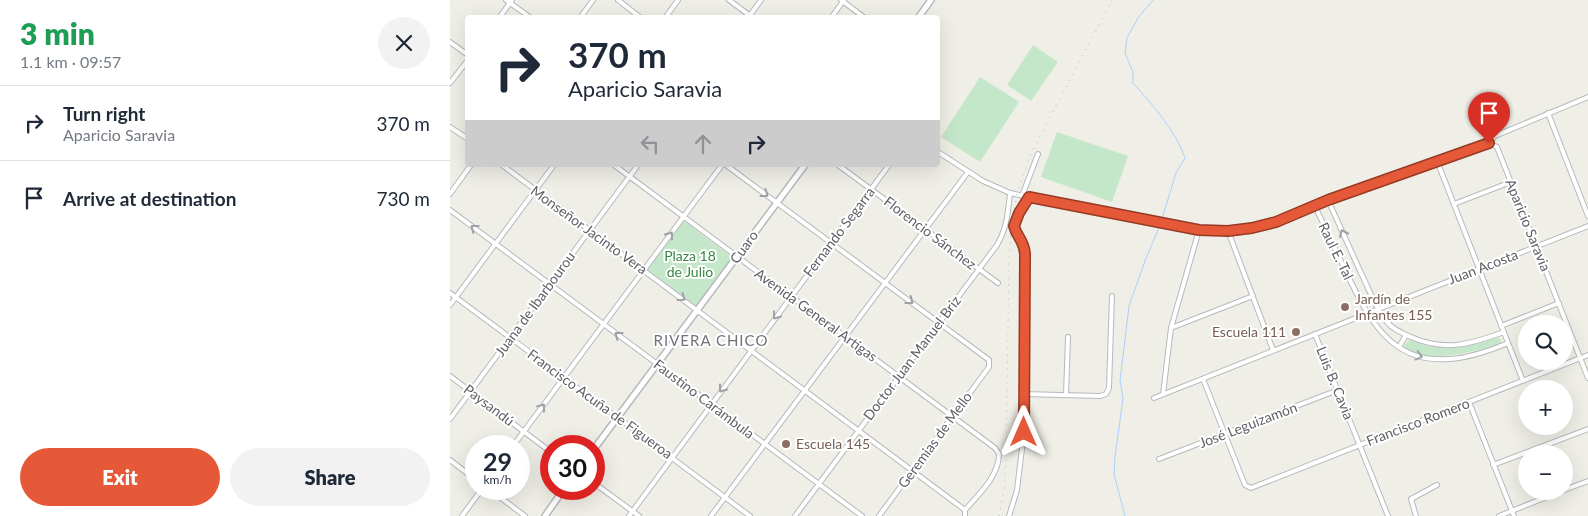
<!DOCTYPE html>
<html lang="en">
<head>
<meta charset="utf-8">
<style>
	:root { --surface:#fff; --page:#f2f2f3; --text:#1f2937; --muted:#747a83; --line:#e0e1e3; --accent:#e65938 }
	body { margin:0; font-family:Lato,sans-serif; background:var(--page); color:var(--text); height:100vh; display:flex; flex-direction:column; font-size:19px; white-space:nowrap }
	* { box-sizing:border-box; margin:0 }
	p { font-size:16px; color:var(--muted) }
	.icon { flex:none; width:28px; height:28px; fill:none; stroke:currentColor; stroke-width:2; stroke-linecap:round; stroke-linejoin:round }
	.map { position:relative; flex:1; overflow:hidden }
	.drawer { display:flex; flex-direction:column; background:var(--surface); width:450px }
	.drawer>* { flex:none }
	.banner { position:absolute; left:15px; top:15px; width:475px; height:152px; border-radius:5px; box-shadow:0 5px 20px #0002; background:#fff; color:var(--text); overflow:hidden }
	.fabs { position:absolute; left:1068px; top:315px; display:grid; gap:10px }
	.fabs a { display:grid; place-items:center; width:55px; height:55px; border-radius:50%; background:var(--surface); box-shadow:0 5px 20px #0002; font-size:25px }
	.speed { position:absolute; left:15px; top:435px; display:flex; gap:10px; font-size:25px; font-weight:700; text-align:center }
	.speed>* { display:grid; place-content:center; width:65px; height:65px; border-radius:50%; background:var(--surface); box-shadow:0 5px 20px #0002; line-height:1 }
	.speed small { font-size:12px; font-weight:400 }
	.speed .limit { border:8px solid #d22; background:#fff; color:#111 }
	.pin { position:absolute; display:grid; place-items:center; width:42px; height:42px; color:#fff; margin:-51px -21px; border-radius:50% 50% 50% 0; rotate:-45deg; box-shadow:0 0 5px #0007 }
	.pin .icon { rotate:45deg }
	.me { position:absolute; width:55px; margin:-28px; rotate:0deg; stroke-linejoin:round; filter:drop-shadow(0 0 4px #0008) }
	.turn { display:flex; align-items:center; gap:18px; height:105px; padding:0 20px; font-size:22px }
	.turn .icon { width:65px; height:65px; stroke-width:2.5 }
	.turn b { display:block; font-size:35px; line-height:42px }
	.lanes { display:flex; align-items:center; height:48px; padding:0 20px; background:#0003; justify-content:center; gap:25px; direction:ltr }
	.lanes .off { opacity:.35 }
	.round { display:grid; place-items:center; flex:none; width:52px; height:52px; border-radius:26px; background:var(--page) }
	.overview { display:flex; align-items:center; justify-content:space-between; height:85px; padding:0 20px }
	h1 { font-size:30px; font-weight:800; line-height:38px; color:#1e9e55 }
	.primary-button { display:flex; gap:10px; margin-top:auto; padding:10px 20px }
	.primary-button a { flex:1; height:58px; border-radius:30px; background:var(--accent); color:#fff; font-size:20px; font-weight:800; line-height:58px; text-align:center }
	.primary-button a+a { background:var(--page); color:var(--text) }
	ul { padding:0; list-style:none }
	li { display:flex; align-items:center; gap:15px; height:75px; padding:0 20px; border-top:1px solid var(--line) }
	li div { flex:1 }
	li b { display:block; font-size:19px }
	li em { font-style:normal }
	main { display:flex; flex:1; min-height:0 }
	.map>svg:first-child { display:block }
</style>
</head>
<body>
<main>
<section class="drawer">
<div class="overview"><div><h1>3 min</h1><p>1.1 km · 09:57</p></div><a class="round"><svg class="icon" aria-label="close" viewBox="0 0 24 24"><path d="M6 6l12 12M18 6L6 18"/></svg></a></div>
<ul>
<li><svg class="icon" aria-label="right" viewBox="0 0 24 24"><path d="M7 20v-9h11M14 6l5 5-5 5"/></svg><div><b>Turn right</b><p>Aparicio Saravia</p></div><em>370 m</em></li>
<li><svg class="icon" aria-label="arrive" viewBox="0 0 24 24"><path d="M6 21V4h12l-3 4 3 4H6"/></svg><div><b>Arrive at destination</b></div><em>730 m</em></li>
</ul>
<div class="primary-button"><a>Exit</a><a>Share</a></div>
</section>
<div class="map">
<svg width="1138" height="516" viewBox="0 0 1138 516">
	<rect width="100%" height="100%" fill="#f0efe7"/>
	<!-- green -->
	<g fill="#c5e7c9">
		<polygon points="583,45 608,62 581,101 557,85"/>
		<polygon points="530,77 569,102 530,162 491,137"/>
		<polygon points="607,132 678,156 662,202 591,177"/>
		<polygon points="234,221 283,258 247,307 197,270"/>
		<path d="M1046 338 1051 339V343L1049 345C1029 350 969 367 954 346L958 341 961 340C991 354 1016 348 1046 338Z"/>
	</g>
	<g fill="none" stroke-linecap="round" stroke-linejoin="round">
		<!-- stream -->
		<g stroke="#abd0fd" stroke-width="1">
			<path d="M703 0 688 18 677 38 675 53 683 72V83C703 106 725 129 735 158L726 173 711 222"/>
			<polyline points="675,516 664,474 665,457 673,398 670,381 679,306 695,261 710,225"/>
		</g>
		<defs>
			<g id="minor">
				<polyline points="56,0 81,18"/>
				<polyline points="168,0 191,18"/>
				<polyline points="279,0 303,18"/>
				<polyline points="391,0 415,18"/>
				<polyline points="49,18 62,0"/>
				<polyline points="130,18 143,0"/>
				<polyline points="215,18 228,0"/>
				<polyline points="298,18 311,0"/>
				<polyline points="381,18 394,0"/>
				<polyline points="0,42 18,55"/>
				<polyline points="0,83 18,60"/>
				<polyline points="1098,113 1138,216"/>
				<polyline points="0,127 18,139"/>
				<polyline points="1039,143 1045,136 1138,97"/>
				<polyline points="488,152 533,181 560,193 716,225 749,230 767,231 802,228 827,222 878,200 1032,144 1039,143 1047,147 1138,378"/>
				<polyline points="987,161 1073,381"/>
				<polyline points="52,165 515,510"/>
				<path d="M164 165 545 448 549 454C549 476 529 494 515 510V516"/>
				<polyline points="276,165 539,360 539,367 429,516"/>
				<polyline points="388,165 548,283"/>
				<polyline points="0,194 21,165"/>
				<polyline points="572,196 588,154"/>
				<path d="M878 200C889 224 900 249 911 273 919 289 925 307 936 321 942 329 952 333 961 337 995 352 1021 344 1054 332"/>
				<polyline points="1004,204 1061,182"/>
				<path d="M865 206C875 228 886 250 896 272 918 317 940 364 999 359 1019 358 1039 351 1058 343"/>
				<polyline points="0,210 412,516"/>
				<polyline points="778,231 823,350"/>
				<polyline points="0,293 300,516"/>
				<polyline points="0,305 104,165"/>
				<polyline points="1051,326 1109,303"/>
				<polyline points="721,328 803,296"/>
				<polyline points="865,334 938,516"/>
				<polyline points="949,347 956,335"/>
				<polyline points="0,376 101,452"/>
				<polyline points="753,379 795,485 801,488 1138,355"/>
				<polyline points="573,394 650,396 656,394 659,388 662,296"/>
				<polyline points="713,394 721,328 749,230"/>
				<polyline points="616,395 618,337"/>
				<polyline points="704,398 1138,226"/>
				<polyline points="1019,402 1064,516"/>
				<polyline points="0,419 188,165"/>
				<polyline points="63,446 272,165"/>
				<polyline points="709,459 888,390"/>
				<polyline points="0,460 26,480"/>
				<polyline points="1043,465 1138,429"/>
				<polyline points="144,483 189,516"/>
				<polyline points="39,489 75,516"/>
				<polyline points="1114,490 1138,481"/>
				<polyline points="12,516 32,489"/>
				<polyline points="179,516 439,165"/>
				<polyline points="261,516 518,172"/>
				<path d="M345 516 547 245C557 228 558 212 560 193"/>
				<polyline points="559,516 567,490 574,432 575,254 573,243 564,226 569,213 579,197"/>
				<polyline points="966,516 961,499 987,485"/>
				<polyline points="1049,516 1112,491"/>
			</g>
			<g id="tertiary">
				<polyline points="468,18 481,0"/>
				<polyline points="144,449 355,165"/>
				<polyline points="95,516 114,489"/>
			</g>
		</defs>
		<!-- minor casing -->
		<use href="#minor" stroke="#b7b9bd" stroke-width="6"/>
		<!-- tertiary casing -->
		<use href="#tertiary" stroke="#b7b9bd" stroke-width="8"/>
		<!-- minor -->
		<use href="#minor" stroke="#fff" stroke-width="4"/>
		<!-- tertiary -->
		<use href="#tertiary" stroke="#fff" stroke-width="5"/>
		<!-- rail -->
		<polyline stroke="#b7b8b8" stroke-width="1" stroke-dasharray="1 6" stroke-linecap="butt" points="549,516 555,483 556,454 559,260 561,231 567,194 581,153 662,0"/>
	</g>
	<!-- one-way arrows -->
	<defs><path id="oneway-chevron" d="M-2-3.5L2.5 0L-2 3.5" fill="none" stroke-width="1.6" stroke-linecap="round" stroke-linejoin="round" transform="scale(1.25)"/></defs>
	<g stroke="#9fa0a4">
		<use href="#oneway-chevron" transform="translate(315 194) rotate(36)"/>
		<use href="#oneway-chevron" transform="translate(24 228) rotate(-143)"/>
		<use href="#oneway-chevron" transform="translate(893 233) rotate(-114)"/>
		<use href="#oneway-chevron" transform="translate(220 235) rotate(-54)"/>
		<use href="#oneway-chevron" transform="translate(232 298) rotate(36)"/>
		<use href="#oneway-chevron" transform="translate(460 301) rotate(37)"/>
		<use href="#oneway-chevron" transform="translate(326 316) rotate(127)"/>
		<use href="#oneway-chevron" transform="translate(168 335) rotate(-143)"/>
		<use href="#oneway-chevron" transform="translate(969 356) rotate(15)"/>
		<use href="#oneway-chevron" transform="translate(272 389) rotate(126)"/>
		<use href="#oneway-chevron" transform="translate(92 407) rotate(-53)"/>
	</g>
	<g fill="none" stroke-linecap="round" stroke-linejoin="round">
		<defs>
			<path id="route" d="M574 432 575 254C574 240 567 238 564 226L569 213 579 197 749 230 778 231 802 228 826 222 878 200 1039 143"/>
		</defs>
		<!-- route casing -->
		<use href="#route" stroke="#963a24" stroke-width="12"/>
		<!-- route -->
		<use href="#route" stroke="#e65938" stroke-width="9"/>
	</g>
	<!-- markers -->
	<g fill="#8d6e63" stroke="#fff" stroke-width="2">
		<circle cx="895" cy="307" r="5"/>
		<circle cx="846" cy="332" r="5"/>
		<circle cx="336" cy="444" r="5"/>
	</g>
	<g text-anchor="middle" stroke-width="4" stroke-linejoin="round" paint-order="stroke">
		<!-- street labels -->
		<g font-size="14" fill="#5f6167" stroke="#fff">
			<text transform="translate(1078 225) rotate(68)" y="5">Aparicio Saravia</text>
			<text transform="translate(139 230) rotate(36)" y="5">Monseñor Jacinto Vera</text>
			<text transform="translate(389 232) rotate(-53)" y="5">Fernando Segarra</text>
			<text transform="translate(480 233) rotate(37)" y="5">Florencio Sánchez</text>
			<text transform="translate(294 247) rotate(-54)" y="5">Cuaro</text>
			<text transform="translate(886 251) rotate(64)" y="5">Raul E. Tal</text>
			<text transform="translate(1033 267) rotate(-21)" y="5">Juan Acosta</text>
			<text transform="translate(85 304) rotate(-54)" y="5">Juana de Ibarbourou</text>
			<text transform="translate(366 315) rotate(36)" y="5">Avenida General Artigas</text>
			<text transform="translate(462 358) rotate(-53)" y="5">Doctor Juan Manuel Briz</text>
			<text transform="translate(885 383) rotate(68)" y="5">Luis B. Cavia</text>
			<text transform="translate(254 399) rotate(37)" y="5">Faustino Carámbula</text>
			<text transform="translate(150 404) rotate(36)" y="5">Francisco Acuña de Figueroa</text>
			<text transform="translate(39 405) rotate(37)" y="5">Paysandú</text>
			<text transform="translate(968 422) rotate(-21)" y="5">Francisco Romero</text>
			<text transform="translate(798 425) rotate(-21)" y="5">José Leguizamón</text>
			<text transform="translate(485 440) rotate(-54)" y="5">Geremias de Mello</text>
		</g>
		<!-- park labels -->
		<g font-size="14" fill="#388543" stroke="#fff">
			<text x="240" y="261">Plaza 18<tspan x="240" dy="16">de Julio</tspan></text>
		</g>
		<!-- education labels -->
		<g font-size="14" fill="#785e54" stroke="#fff" text-anchor="start">
			<text x="905" y="304">Jardín de<tspan x="905" dy="16">Infantes 155</tspan></text>
			<text x="836" y="337" text-anchor="end">Escuela 111</text>
			<text x="346" y="449">Escuela 145</text>
		</g>
		<!-- neighbourhood labels -->
		<g font-size="15" letter-spacing="1" fill="#707379" stroke="#fff">
			<text x="261" y="346">RIVERA CHICO</text>
		</g>
	</g>
</svg>
<div class="fabs">
<a><svg class="icon" aria-label="search" viewBox="0 0 24 24"><circle cx="10" cy="10" r="6"/><path d="M15 15l6 6"/></svg></a>
<a>+</a>
<a>−</a>
</div>
<div class="speed"><div>29<small>km/h</small></div><div class="limit">30</div></div>
<div class="pin" style="left:1039px;top:143px;background:#d93025"><svg class="icon" aria-label="arrive" viewBox="0 0 24 24"><path d="M6 21V4h12l-3 4 3 4H6"/></svg></div>
<svg class="me" style="left:574px;top:432px" viewBox="-20 -20 40 40"><path d="M0-17L14 15 0 8-14 15z" fill="#e65938" stroke="#fff" stroke-width="4"/></svg>
<div class="banner">
<div class="turn"><svg class="icon" aria-label="right" viewBox="0 0 24 24"><path d="M7 20v-9h11M14 6l5 5-5 5"/></svg><div><b>370 m</b>Aparicio Saravia</div></div>
<div class="lanes"><svg class="icon off" aria-label="left" viewBox="0 0 24 24"><path d="M17 20v-9H6M10 6l-5 5 5 5"/></svg><svg class="icon off" aria-label="ahead" viewBox="0 0 24 24"><path d="M12 20V5M6 11l6-6 6 6"/></svg><svg class="icon" aria-label="right" viewBox="0 0 24 24"><path d="M7 20v-9h11M14 6l5 5-5 5"/></svg></div>
</div>
</div>
</main>
</body>
</html>
